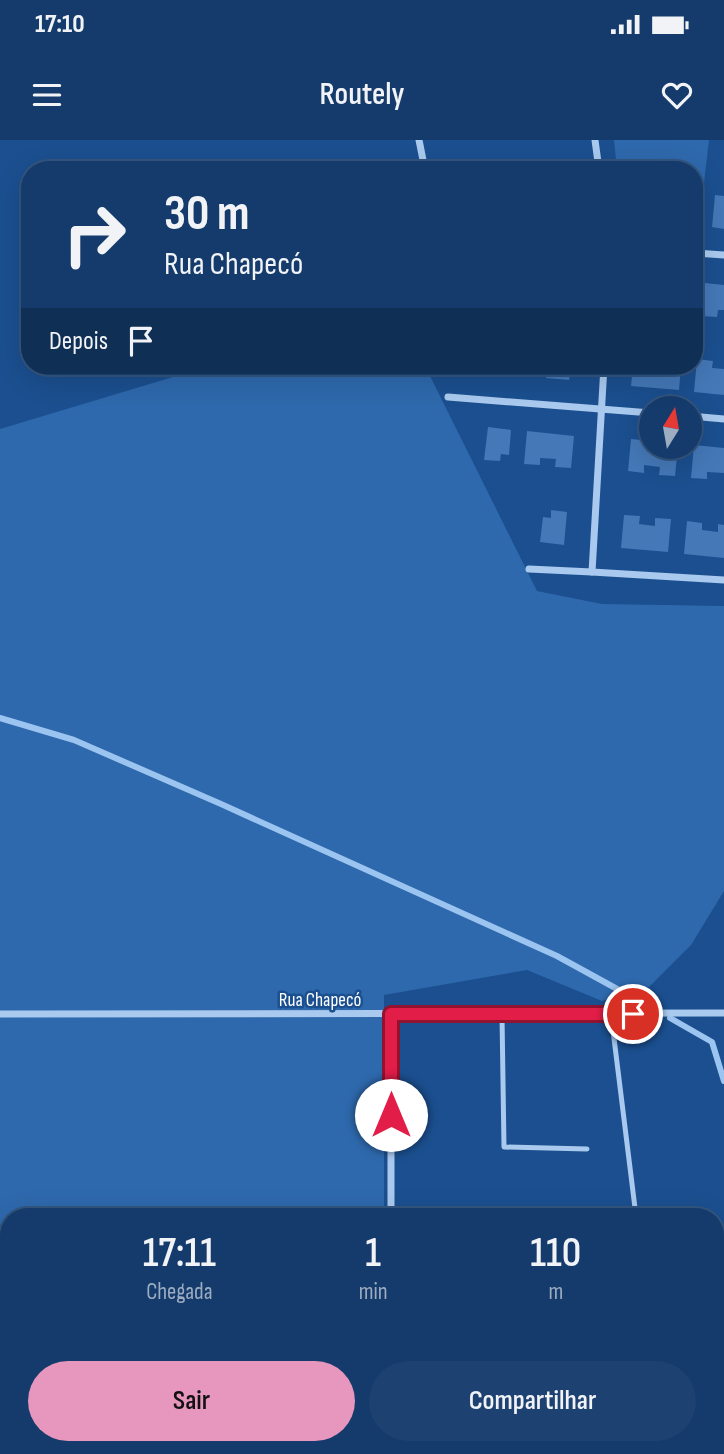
<!DOCTYPE html>
<html lang="pt">
<head>
<meta charset="utf-8">
<style>
	:root { --surface:#143b6b; --page:#1d4271; --text:#f1f3f6; --muted:#9dadc1; --line:#33557e; --accent:#e797bd }
	body { margin:0; font-family:"Sofia Sans Condensed",sans-serif; background:var(--page); color:var(--text); height:100vh; display:flex; flex-direction:column; font-size:26px; white-space:nowrap }
	* { box-sizing:border-box; margin:0 }
	p { font-size:23px; color:var(--muted) }
	.icon { flex:none; width:38px; height:38px; fill:none; stroke:currentColor; stroke-width:2; stroke-linecap:round; stroke-linejoin:round }
	.map { position:relative; flex:1; overflow:hidden }
	.sheet { position:absolute; left:0px; top:1068px; width:724px; height:247px; display:flex; flex-direction:column; background:var(--surface); border-radius:28px 28px 0 0; box-shadow:0 7px 28px #0002,0 0 0 2px var(--line) }
	.sheet>* { flex:none }
	.top-card { position:absolute; left:21px; top:21px; width:682px; height:214px; border-radius:28px; box-shadow:0 7px 28px #0002,0 0 0 2px var(--line); background:#143b6b; color:var(--text); overflow:hidden }
	.needle { width:46px; rotate:11deg }
	.tools { position:absolute; left:639px; top:256px; display:grid; gap:14px }
	.tools a { display:grid; place-items:center; width:63px; height:63px; border-radius:50%; background:var(--surface); box-shadow:0 7px 28px #0002,0 0 0 2px var(--line); font-size:35px }
	.pin { position:absolute; display:grid; place-items:center; width:60px; height:60px; color:#fff; margin:-30px; border:4px solid #fff; border-radius:50%; box-shadow:0 2px 7px #0007 }
	.me { position:absolute; width:77px; margin:-38px; rotate:0deg; stroke-linejoin:round; filter:drop-shadow(0 0 5px #0008) }
	.turn { display:flex; align-items:center; gap:24px; height:147px; padding:0 28px; font-size:32px }
	.turn .icon { width:91px; height:91px; stroke-width:2.5 }
	.turn b { display:block; font-size:49px; line-height:60px }
	.then { display:flex; align-items:center; height:66px; padding:0 28px; background:#0003; gap:14px; font-size:26px }
	.eta { display:flex; justify-content:space-evenly; align-items:center; height:119px; text-align:center }
	.eta b { font-size:42px; font-weight:600; line-height:49px }
	.primary-button { display:flex; gap:14px; margin-top:auto; padding:14px 28px }
	.primary-button a { flex:1; height:80px; border-radius:42px; background:var(--accent); color:#111; font-size:28px; font-weight:600; line-height:80px; text-align:center }
	.primary-button a+a { background:var(--page); color:var(--text) }
	.status { display:flex; justify-content:space-between; align-items:center; height:49px; padding:0 35px; background:var(--surface); direction:ltr }
	.status svg { height:19px; fill:currentColor }
	header { display:flex; justify-content:space-between; align-items:center; height:91px; padding:0 28px; background:var(--surface); font-size:32px; font-weight:600 }
	.map>svg:first-child { display:block }
</style>
</head>
<body>
<div class="status"><b>17:10</b><svg viewBox="0 0 49 12"><path d="M0 12V9h3v3zM5 12V6h3v6zM10 12V3h3v9zM15 12V0h3v12zM26 1h20v11H26zM47 4h2v5h-2z"/></svg></div>
<header><svg class="icon" aria-label="menu" viewBox="0 0 24 24"><path d="M4 6h16M4 12h16M4 18h16"/></svg>Routely<svg class="icon" aria-label="heart" viewBox="0 0 24 24"><path d="M12 20l-8-8c-3-5 5-10 8-4 3-6 11-1 8 4z"/></svg></header>
<div class="map">
<svg width="724" height="1314" viewBox="0 0 724 1314">
	<rect width="100%" height="100%" fill="#1b4f8f"/>
	<!-- green -->
	<g fill="#2e69ad">
		<polygon points="614,0 709,0 698,95 695,95 695,30 617,30"/>
		<polygon points="198,226 425,226 537,451 602,464 724,466 724,751 691,805 649,847 602,861 527,830 384,855 384,1076 9,1076 9,1306 582,1306 570,1314 0,1314 0,289 173,237"/>
	</g>
	<g fill="none" stroke-linecap="round" stroke-linejoin="round">
		<!-- stream -->
		<g stroke="#9cc4f0" stroke-width="6">
			<polyline points="0,578 74,600 221,664 557,816 619,850"/>
			<polyline points="670,878 712,902 724,941"/>
		</g>
	</g>
	<!-- building -->
	<g fill="#4478b7">
		<polygon points="715,55 724,56 724,89 712,87"/>
		<polygon points="705,143 724,145 724,170 718,170 717,177 701,176"/>
		<polygon points="697,219 713,221 712,228 724,229 724,255 694,252"/>
		<polygon points="483,226 531,226 530,236 483,232"/>
		<polygon points="547,226 571,226 569,240 546,238"/>
		<polygon points="633,226 681,226 679,250 631,246"/>
		<polygon points="488,287 511,290 509,315 501,314 500,321 484,320"/>
		<polygon points="527,291 574,296 571,328 555,327 556,319 540,318 540,325 524,324"/>
		<polygon points="631,299 651,301 651,306 678,306 675,336 659,335 660,327 644,325 644,333 628,331"/>
		<polygon points="694,305 724,308 724,333 707,332 707,339 691,338"/>
		<polygon points="551,370 567,372 564,405 540,402 543,377 551,378"/>
		<polygon points="624,375 640,376 639,384 655,386 655,378 671,379 668,412 621,408"/>
		<polygon points="687,381 702,383 702,390 718,392 718,384 724,385 724,418 684,414"/>
	</g>
	<g fill="none" stroke-linecap="round" stroke-linejoin="round">
		<!-- lane -->
		<g stroke="#a9c9ee" stroke-width="5">
			<polyline points="611,874 636,1076"/>
			<polyline points="502,876 504,1007 587,1009"/>
			<polyline points="692,1306 694,1314"/>
		</g>
		<!-- street -->
		<g stroke="#a9c9ee" stroke-width="7">
			<polyline points="419,0 425,30"/>
			<polyline points="595,0 599,30"/>
			<polyline points="695,113 724,115"/>
			<polyline points="448,257 651,273"/>
			<polyline points="690,276 724,279"/>
			<polyline points="529,429 592,432 604,226"/>
			<polyline points="592,432 724,440"/>
			<polyline points="0,874 724,873"/>
			<polyline points="391,1076 391,874"/>
		</g>
	</g>
	<g fill="none" stroke-linecap="round" stroke-linejoin="round">
		<defs>
			<polyline id="route" points="391,975 391,874 633,874"/>
		</defs>
		<!-- route casing -->
		<use href="#route" stroke="#92132f" stroke-width="18"/>
		<!-- route -->
		<use href="#route" stroke="#e11d48" stroke-width="12"/>
	</g>
	<g text-anchor="middle" stroke-width="5" stroke-linejoin="round" paint-order="stroke">
		<!-- street labels -->
		<g font-size="19" fill="#fff" stroke="#1b4f8f">
			<text x="320" y="866">Rua Chapecó</text>
		</g>
	</g>
</svg>
<div class="tools">
<a><svg class="needle" viewBox="-14 -14 28 28"><path d="M0-13l5 13h-10z" fill="#e53935"/><path d="M0 13l5-13h-10z" fill="#9dadc1"/></svg></a>
</div>
<div class="pin" style="left:633px;top:874px;background:#d93025"><svg class="icon" aria-label="arrive" viewBox="0 0 24 24"><path d="M6 21V4h12l-3 4 3 4H6"/></svg></div>
<svg class="me" style="left:391px;top:975px" viewBox="-20 -20 40 40"><circle r="19" fill="#fff"/><path d="M0-13L10 11 0 6-10 11z" fill="#e11d48"/></svg>
<div class="top-card">
<div class="turn"><svg class="icon" aria-label="right" viewBox="0 0 24 24"><path d="M7 20v-9h11M14 6l5 5-5 5"/></svg><div><b>30 m</b>Rua Chapecó</div></div>
<div class="then">Depois<svg class="icon" aria-label="arrive" viewBox="0 0 24 24"><path d="M6 21V4h12l-3 4 3 4H6"/></svg></div>
</div>
<section class="sheet">
<div class="eta">
<div><b>17:11</b><p>Chegada</p></div>
<div><b>1</b><p>min</p></div>
<div><b>110</b><p>m</p></div>
</div>
<div class="primary-button"><a>Sair</a><a>Compartilhar</a></div>
</section>
</div>
</body>
</html>
